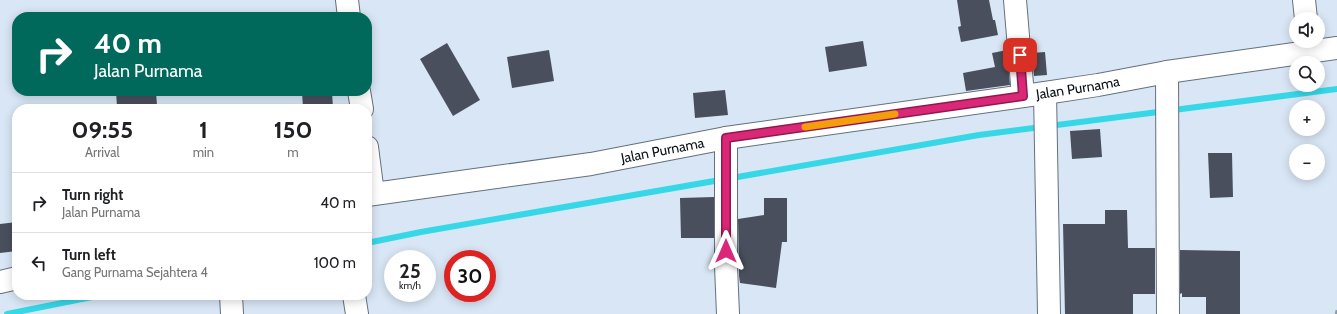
<!DOCTYPE html>
<html lang="en">
<head>
<meta charset="utf-8">
<style>
	:root { --surface:#fff; --page:#f6f6f6; --text:#202124; --muted:#757577; --line:#e0e0e0 }
	body { margin:0; font-family:Cabin,sans-serif; background:var(--page); color:var(--text); height:100vh; display:flex; flex-direction:column; font-size:15px; white-space:nowrap }
	* { box-sizing:border-box; margin:0 }
	p { font-size:13px; color:var(--muted) }
	.icon { flex:none; width:22px; height:22px; fill:none; stroke:currentColor; stroke-width:2; stroke-linecap:round; stroke-linejoin:round }
	.map { position:relative; flex:1; overflow:hidden }
	.details { position:absolute; left:12px; top:104px; width:360px; height:196px; display:flex; flex-direction:column; background:var(--surface); border-radius:16px; box-shadow:0 2px 10px #0003 }
	.details>* { flex:none }
	.top-card { position:absolute; left:12px; top:12px; width:360px; height:84px; border-radius:16px; box-shadow:0 2px 10px #0003; background:#00695c; color:#fff; overflow:hidden }
	.fabs { position:absolute; left:1289px; top:12px; display:grid; gap:8px }
	.fabs a { display:grid; place-items:center; width:36px; height:36px; border-radius:50%; background:var(--surface); box-shadow:0 2px 10px #0003; font-size:20px }
	.speed { position:absolute; left:384px; top:250px; display:flex; gap:8px; font-size:20px; font-weight:700; text-align:center }
	.speed>* { display:grid; place-content:center; width:52px; height:52px; border-radius:50%; background:var(--surface); box-shadow:0 2px 10px #0003; line-height:1 }
	.speed small { font-size:10px; font-weight:400 }
	.speed .limit { border:6px solid #d22; background:#fff; color:#111 }
	.pin { position:absolute; display:grid; place-items:center; width:34px; height:34px; color:#fff; margin:-17px; border-radius:8px; box-shadow:0 2px 6px #0006 }
	.me { position:absolute; width:44px; margin:-22px; rotate:0deg; stroke-linejoin:round; filter:drop-shadow(0 0 3px #0008) }
	.turn { display:flex; align-items:center; gap:14px; height:84px; padding:0 16px; font-size:18px }
	.turn .icon { width:52px; height:52px; stroke-width:2.5 }
	.turn b { display:block; font-size:28px; line-height:34px }
	.eta { display:flex; justify-content:space-evenly; align-items:center; height:68px; text-align:center }
	.eta b { font-size:24px; font-weight:700; line-height:28px }
	ul { padding:0; list-style:none }
	li { display:flex; align-items:center; gap:12px; height:60px; padding:0 16px; border-top:1px solid var(--line) }
	li div { flex:1 }
	li b { display:block; font-size:15px }
	li em { font-style:normal }
	.map>svg:first-child { display:block }
</style>
</head>
<body>
<div class="map">
<svg width="1337" height="314" viewBox="0 0 1337 314">
	<rect width="100%" height="100%" fill="#d9e6f5"/>
	<g fill="none" stroke-linecap="round" stroke-linejoin="round">
		<!-- stream -->
		<g stroke="#36d8e8" stroke-width="6">
			<polyline points="367,243 421,232 979,135 1337,89"/>
			<polyline points="7,314 102,295"/>
		</g>
	</g>
	<!-- building -->
	<g fill="#4a4f5d">
		<polygon points="957,0 989,0 993,20 995,20 998,35 961,42 958,27 961,26"/>
		<polygon points="863,41 867,66 829,72 825,47"/>
		<polygon points="447,43 480,100 453,116 420,59"/>
		<polygon points="549,50 554,81 512,88 507,57"/>
		<polygon points="1007,50 1010,85 966,91 963,73 995,67 992,53"/>
		<polygon points="1045,52 1047,75 1034,76 1032,53"/>
		<polygon points="725,90 728,115 695,118 693,93"/>
		<polygon points="116,91 156,91 157,106 117,107"/>
		<polygon points="302,91 332,91 333,109 303,109"/>
		<polygon points="1100,129 1102,157 1072,159 1070,131"/>
		<polygon points="1208,153 1232,153 1233,197 1210,198"/>
		<polygon points="714,197 714,238 681,238 680,198"/>
		<polygon points="764,198 787,198 787,242 782,242 776,288 740,283 739,276 738,219 764,215"/>
		<polygon points="1105,210 1127,210 1128,248 1155,248 1155,294 1133,294 1133,314 1065,314 1063,224 1105,224"/>
		<polygon points="17,222 17,251 0,253 0,224"/>
		<polygon points="1180,250 1240,251 1240,314 1206,314 1206,297 1182,297 1182,293 1180,294"/>
	</g>
	<g fill="none" stroke-linecap="round" stroke-linejoin="round">
		<defs>
			<g id="minor">
				<polyline points="347,0 349,17"/>
				<polyline points="1015,0 1023,96"/>
				<polyline points="1304,0 1306,19"/>
				<polyline points="1167,72 1168,314"/>
				<polyline points="359,91 362,109"/>
				<polyline points="1045,93 1049,314"/>
				<polyline points="726,138 726,266 728,314"/>
				<polyline points="367,147 373,194"/>
				<path id="s1" d="M367 195 591 164 726 138 1045 93 1098 85 1167 72 1337 48"/>
				<polyline points="0,282 17,278"/>
				<polyline points="231,295 232,314"/>
				<polyline points="354,295 357,314"/>
			</g>
		</defs>
		<!-- minor casing -->
		<use href="#minor" stroke="#64707d" stroke-width="24"/>
		<!-- path -->
		<polyline stroke="#8f99a4" stroke-width="2.5" stroke-dasharray="4 2" stroke-linecap="butt" points="1336,314 1337,310"/>
		<!-- minor -->
		<use href="#minor" stroke="#fff" stroke-width="22"/>
	</g>
	<g fill="none" stroke-linecap="round" stroke-linejoin="round">
		<defs>
			<polyline id="route" points="726,251 726,138 1023,96 1020,55"/>
		</defs>
		<!-- route casing -->
		<use href="#route" stroke="#8e194d" stroke-width="10"/>
		<!-- route -->
		<use href="#route" stroke="#db2777" stroke-width="7"/>
		<!-- slow -->
		<polyline stroke="#f59e0b" stroke-width="7" points="805,127 895,114"/>
	</g>
	<g text-anchor="middle" stroke-width="4" stroke-linejoin="round" paint-order="stroke">
		<!-- street labels -->
		<g font-size="14" fill="#0b1015" stroke="#d9e6f5">
			<text dy="5" stroke="none"><textPath href="#s1" startOffset="719">Jalan Purnama</textPath></text>
			<text dy="5" stroke="none"><textPath href="#s1" startOffset="299">Jalan Purnama</textPath></text>
		</g>
	</g>
</svg>
<div class="fabs">
<a><svg class="icon" aria-label="sound" viewBox="0 0 24 24"><path d="M4 9h4l5-4v14l-5-4H4zM17 9q2 3 0 6"/></svg></a>
<a><svg class="icon" aria-label="search" viewBox="0 0 24 24"><circle cx="10" cy="10" r="6"/><path d="M15 15l6 6"/></svg></a>
<a>+</a>
<a>−</a>
</div>
<div class="speed"><div>25<small>km/h</small></div><div class="limit">30</div></div>
<div class="pin" style="left:1020px;top:55px;background:#d93025"><svg class="icon" aria-label="arrive" viewBox="0 0 24 24"><path d="M6 21V4h12l-3 4 3 4H6"/></svg></div>
<svg class="me" style="left:726px;top:251px" viewBox="-20 -20 40 40"><path d="M0-17L14 15 0 8-14 15z" fill="#db2777" stroke="#fff" stroke-width="4"/></svg>
<div class="top-card">
<div class="turn"><svg class="icon" aria-label="right" viewBox="0 0 24 24"><path d="M7 20v-9h11M14 6l5 5-5 5"/></svg><div><b>40 m</b>Jalan Purnama</div></div>
</div>
<section class="details">
<div class="eta">
<div><b>09:55</b><p>Arrival</p></div>
<div><b>1</b><p>min</p></div>
<div><b>150</b><p>m</p></div>
</div>
<ul>
<li><svg class="icon" aria-label="right" viewBox="0 0 24 24"><path d="M7 20v-9h11M14 6l5 5-5 5"/></svg><div><b>Turn right</b><p>Jalan Purnama</p></div><em>40 m</em></li>
<li><svg class="icon" aria-label="left" viewBox="0 0 24 24"><path d="M17 20v-9H6M10 6l-5 5 5 5"/></svg><div><b>Turn left</b><p>Gang Purnama Sejahtera 4</p></div><em>100 m</em></li>
</ul>
</section>
</div>
</body>
</html>
